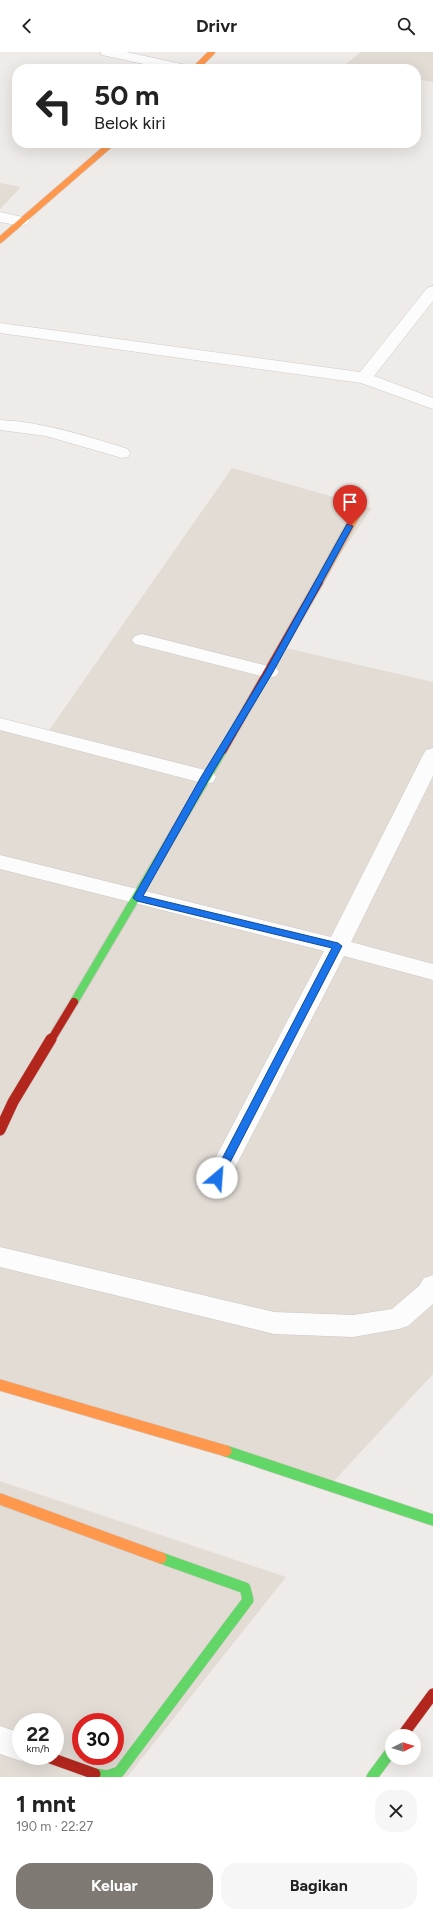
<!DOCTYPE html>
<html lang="id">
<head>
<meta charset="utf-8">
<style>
	:root { --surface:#fff; --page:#f6f6f6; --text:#222; --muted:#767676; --accent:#7f7974 }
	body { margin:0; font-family:Figtree,sans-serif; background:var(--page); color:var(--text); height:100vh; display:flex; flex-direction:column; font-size:15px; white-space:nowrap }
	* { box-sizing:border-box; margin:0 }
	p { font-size:13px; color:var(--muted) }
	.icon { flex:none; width:22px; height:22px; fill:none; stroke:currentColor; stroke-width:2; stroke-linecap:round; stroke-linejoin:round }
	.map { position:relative; height:1725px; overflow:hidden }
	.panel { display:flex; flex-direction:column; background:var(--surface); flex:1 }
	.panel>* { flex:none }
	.guide { position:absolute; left:12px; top:12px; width:409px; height:84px; border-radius:16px; box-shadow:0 4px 16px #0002; background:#fff; color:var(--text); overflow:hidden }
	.needle { width:26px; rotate:85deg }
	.controls { position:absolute; left:385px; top:1677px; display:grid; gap:8px }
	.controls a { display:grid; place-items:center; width:36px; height:36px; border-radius:50%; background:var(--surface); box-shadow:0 4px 16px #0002; font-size:20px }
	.speed { position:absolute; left:12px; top:1661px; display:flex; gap:8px; font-size:20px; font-weight:700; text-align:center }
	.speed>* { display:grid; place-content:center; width:52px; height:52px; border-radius:50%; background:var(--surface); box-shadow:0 4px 16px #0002; line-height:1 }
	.speed small { font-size:10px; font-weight:400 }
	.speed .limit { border:6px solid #d22; background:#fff; color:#111 }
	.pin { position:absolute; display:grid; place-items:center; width:34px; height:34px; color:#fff; margin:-41px -17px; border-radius:50% 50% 50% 0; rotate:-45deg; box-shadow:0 0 4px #0007 }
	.pin .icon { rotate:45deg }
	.me { position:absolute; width:44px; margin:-22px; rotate:27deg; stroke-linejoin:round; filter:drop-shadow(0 0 3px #0008) }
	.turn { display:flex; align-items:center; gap:14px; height:84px; padding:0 16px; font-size:18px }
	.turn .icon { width:52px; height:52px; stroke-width:2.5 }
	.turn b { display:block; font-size:28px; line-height:34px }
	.round { display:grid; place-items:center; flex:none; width:42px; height:42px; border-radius:16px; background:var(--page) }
	.summary { display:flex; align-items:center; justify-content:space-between; height:68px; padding:0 16px }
	h1 { font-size:24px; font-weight:700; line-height:30px }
	.button { display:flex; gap:8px; margin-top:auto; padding:8px 16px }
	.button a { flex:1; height:46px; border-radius:16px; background:var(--accent); color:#fff; font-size:16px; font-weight:700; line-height:46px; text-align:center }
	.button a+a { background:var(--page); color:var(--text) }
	header { display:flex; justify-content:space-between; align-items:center; height:52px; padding:0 16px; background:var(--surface); font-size:18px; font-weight:700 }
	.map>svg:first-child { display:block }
</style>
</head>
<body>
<header><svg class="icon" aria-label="back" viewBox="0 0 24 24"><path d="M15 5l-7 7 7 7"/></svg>Drivr<svg class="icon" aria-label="search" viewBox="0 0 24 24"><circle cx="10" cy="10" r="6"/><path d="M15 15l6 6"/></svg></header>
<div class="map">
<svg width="433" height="1725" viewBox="0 0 433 1725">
	<rect width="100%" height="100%" fill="#eeebe8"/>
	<!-- residential -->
	<g fill="#e2dcd5" fill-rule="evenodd">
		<polygon points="361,0 433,0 433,30 416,27 416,17 353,17 342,15"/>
		<polygon points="0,131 21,135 0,157"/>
		<polygon points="232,416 372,456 277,594 433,630 433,1322 333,1430 0,1333 0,670 45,684"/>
		<path d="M0 1429 286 1525 127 1725H0ZM21 1670H55V1704H21ZM81 1670H115V1704H81Z"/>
	</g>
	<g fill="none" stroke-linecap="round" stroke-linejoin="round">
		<defs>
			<path id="lane" d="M0 368C44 370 86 384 128 397L130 401 128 405 122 406 46 384 0 378Z"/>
			<g id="street">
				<polygon points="100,0 126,0 191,14 193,17 167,17 102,3"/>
				<polygon points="0,160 27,166 30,169 27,172 22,174 0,170"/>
				<polygon points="433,234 433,249 374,324 433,346 433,357 361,331 0,281 0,271 360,320 427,236"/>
				<polygon points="142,582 276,616 279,620 276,624 269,626 135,592 132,588 135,584"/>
				<polygon points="0,666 213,720 216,725 213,730 206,732 0,678"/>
				<polygon points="433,696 433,724 351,890 433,912 433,928 344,904 226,1133 217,1136 208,1133 205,1126 324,899 0,817 0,803 331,885 423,703 426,698"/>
				<polygon points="0,1195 274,1260 353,1263 392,1257 419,1234 424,1226 433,1223 433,1252 408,1274 399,1277 353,1285 274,1282 0,1215"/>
				<polygon points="0,1674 21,1681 21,1704 32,1705 21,1709 0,1702"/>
			</g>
			<polyline id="fast-far1" points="74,950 223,698"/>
			<g id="fast">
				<polyline points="226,1399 433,1468"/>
				<polyline points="95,1722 107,1724 119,1720 248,1548 245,1536 161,1506"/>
				<polyline points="372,1725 392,1698"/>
			</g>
			<g id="slow-far2">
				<polyline points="195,17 212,0"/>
				<polyline points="0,188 112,91"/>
			</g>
			<polyline id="slow-far1" points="319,530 357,461"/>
			<g id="slow">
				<polyline points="0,1333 226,1399"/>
				<polyline points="0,1447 161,1506"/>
			</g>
			<g id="jam-far1">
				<polyline points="223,698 319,530"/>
				<polyline points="51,988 74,950"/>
			</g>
			<g id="jam">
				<polyline points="0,1078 13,1050 51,987"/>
				<polyline points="402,1684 433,1642"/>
				<polyline points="45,1704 95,1722"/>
			</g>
		</defs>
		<!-- lane casing -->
		<use href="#lane" stroke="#ccc9c5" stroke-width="1"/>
		<!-- street casing -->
		<use href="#street" stroke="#ccc9c5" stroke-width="1"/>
		<!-- fast-far1 casing -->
		<use href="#fast-far1" stroke="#cec8c1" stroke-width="10"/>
		<!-- fast casing -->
		<use href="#fast" stroke="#cec8c1" stroke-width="12"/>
		<!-- slow-far2 casing -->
		<use href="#slow-far2" stroke="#cec8c1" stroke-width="7"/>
		<!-- slow-far1 casing -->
		<use href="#slow-far1" stroke="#cec8c1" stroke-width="10"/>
		<!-- slow casing -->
		<use href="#slow" stroke="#cec8c1" stroke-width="12"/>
		<!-- jam-far1 casing -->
		<use href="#jam-far1" stroke="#cec8c1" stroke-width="10"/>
		<!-- jam casing -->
		<use href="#jam" stroke="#cec8c1" stroke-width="12"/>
		<!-- lane -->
		<use href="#lane" fill="#fcfcfc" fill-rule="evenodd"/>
		<!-- street -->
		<use href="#street" fill="#fcfcfc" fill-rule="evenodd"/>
		<!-- fast-far1 -->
		<use href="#fast-far1" stroke="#63d668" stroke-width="8"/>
		<!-- fast -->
		<use href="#fast" stroke="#63d668" stroke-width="11"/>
		<!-- slow-far2 -->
		<use href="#slow-far2" stroke="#ff974d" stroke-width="6"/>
		<!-- slow-far1 -->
		<use href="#slow-far1" stroke="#ff974d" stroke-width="8"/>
		<!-- slow -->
		<use href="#slow" stroke="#ff974d" stroke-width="11"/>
		<!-- jam-far1 -->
		<use href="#jam-far1" stroke="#b3261e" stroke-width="8"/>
		<!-- jam -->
		<use href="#jam" stroke="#b3261e" stroke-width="11"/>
	</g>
	<!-- route -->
	<polygon fill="#1a73e8" stroke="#114b97" points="347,472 353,474 273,620 210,725 143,844 338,891 342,894 222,1126 217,1130 212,1126 332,896 137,849 133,846 201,725 265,620"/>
</svg>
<div class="controls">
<a><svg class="needle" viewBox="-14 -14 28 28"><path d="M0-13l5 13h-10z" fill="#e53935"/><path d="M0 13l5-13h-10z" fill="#767676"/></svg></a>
</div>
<div class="speed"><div>22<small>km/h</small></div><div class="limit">30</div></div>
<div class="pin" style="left:350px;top:474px;background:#d93025"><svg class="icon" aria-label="arrive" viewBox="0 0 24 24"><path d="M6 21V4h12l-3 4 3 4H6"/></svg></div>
<svg class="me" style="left:217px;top:1126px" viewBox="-20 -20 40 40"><circle r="19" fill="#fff"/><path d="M0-13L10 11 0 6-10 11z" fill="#1a73e8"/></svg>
<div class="guide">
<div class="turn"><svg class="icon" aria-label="left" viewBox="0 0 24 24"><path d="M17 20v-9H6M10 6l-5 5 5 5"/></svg><div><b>50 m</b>Belok kiri</div></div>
</div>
</div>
<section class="panel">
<div class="summary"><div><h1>1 mnt</h1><p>190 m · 22:27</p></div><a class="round"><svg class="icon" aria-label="close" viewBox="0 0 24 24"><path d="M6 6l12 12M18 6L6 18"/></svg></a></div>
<div class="button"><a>Keluar</a><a>Bagikan</a></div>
</section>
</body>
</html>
